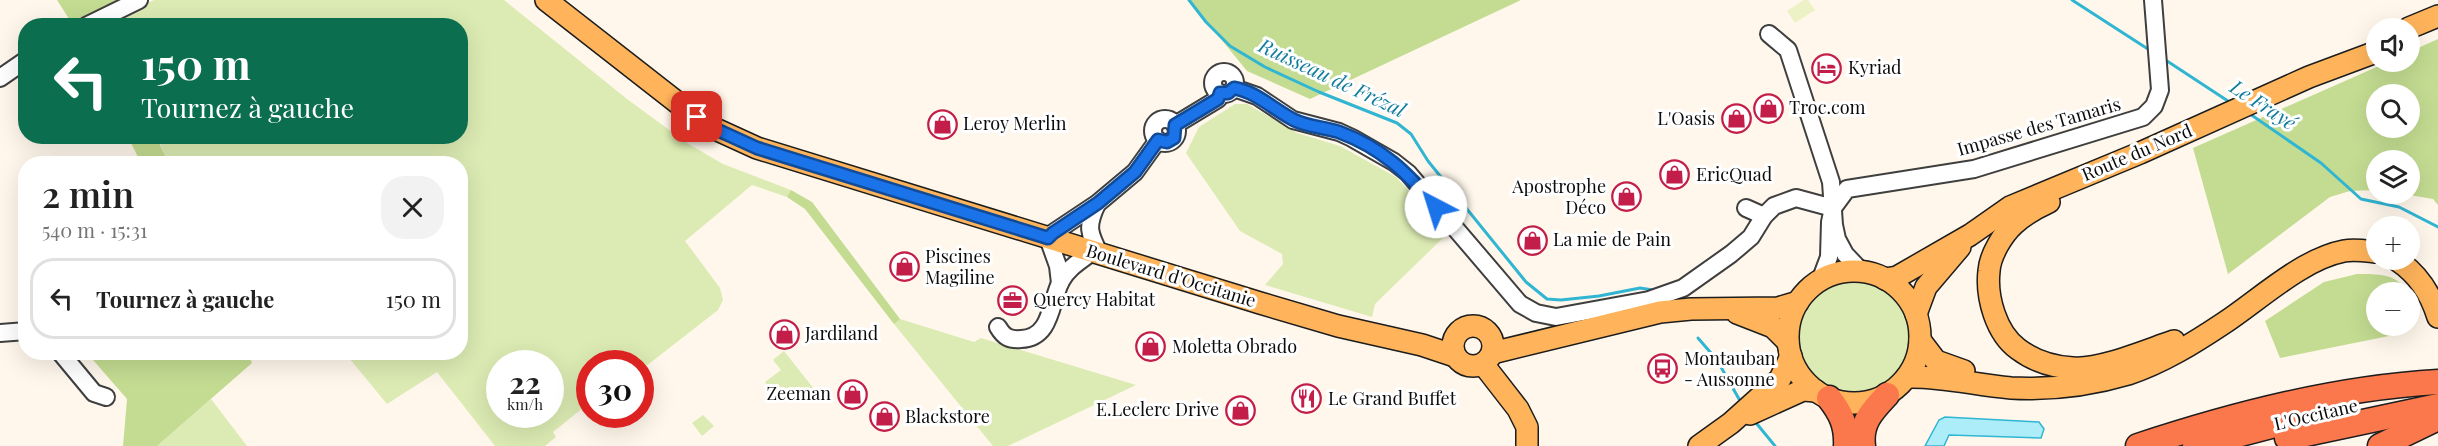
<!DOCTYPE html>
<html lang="fr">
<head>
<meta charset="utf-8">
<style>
	:root { --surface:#fff; --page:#f2f2f2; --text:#222; --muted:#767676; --line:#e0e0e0 }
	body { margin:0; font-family:"Playfair Display",serif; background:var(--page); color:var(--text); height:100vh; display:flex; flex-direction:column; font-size:22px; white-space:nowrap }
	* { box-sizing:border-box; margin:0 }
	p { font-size:20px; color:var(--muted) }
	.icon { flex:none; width:33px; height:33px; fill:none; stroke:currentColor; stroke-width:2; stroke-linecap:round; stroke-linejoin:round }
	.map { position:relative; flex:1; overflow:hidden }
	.side { position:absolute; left:18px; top:156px; width:450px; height:204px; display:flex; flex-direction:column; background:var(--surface); border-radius:24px; box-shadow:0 6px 24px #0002 }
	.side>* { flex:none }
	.top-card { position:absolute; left:18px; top:18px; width:450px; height:126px; border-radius:24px; box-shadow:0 6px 24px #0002; background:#0b6e4f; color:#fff; overflow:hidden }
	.tools { position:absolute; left:2366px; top:18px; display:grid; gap:12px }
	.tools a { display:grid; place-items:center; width:54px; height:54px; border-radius:50%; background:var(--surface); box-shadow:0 6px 24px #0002; font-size:30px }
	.speed { position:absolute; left:486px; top:350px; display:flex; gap:12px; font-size:30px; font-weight:700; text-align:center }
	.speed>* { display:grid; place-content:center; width:78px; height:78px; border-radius:50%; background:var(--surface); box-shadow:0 6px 24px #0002; line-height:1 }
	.speed small { font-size:15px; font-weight:400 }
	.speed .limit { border:9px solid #d22; background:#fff; color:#111 }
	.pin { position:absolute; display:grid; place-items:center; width:51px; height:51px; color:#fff; margin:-26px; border-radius:12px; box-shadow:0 3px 9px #0006 }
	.me { position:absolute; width:66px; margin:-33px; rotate:320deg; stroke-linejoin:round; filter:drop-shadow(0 0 4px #0008) }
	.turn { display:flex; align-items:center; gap:21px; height:126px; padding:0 24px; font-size:27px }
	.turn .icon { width:78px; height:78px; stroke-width:2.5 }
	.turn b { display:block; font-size:42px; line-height:51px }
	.round { display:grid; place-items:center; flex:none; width:63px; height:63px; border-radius:24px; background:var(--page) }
	.head { display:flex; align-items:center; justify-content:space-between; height:102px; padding:0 24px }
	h1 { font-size:36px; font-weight:600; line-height:45px }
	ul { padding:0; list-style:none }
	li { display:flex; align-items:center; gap:18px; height:81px; margin:0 12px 9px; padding:0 12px; border:3px solid var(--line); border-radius:24px }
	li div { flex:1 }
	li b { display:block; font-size:22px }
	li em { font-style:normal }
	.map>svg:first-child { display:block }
</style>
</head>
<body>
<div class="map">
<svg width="2438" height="446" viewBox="0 0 2438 446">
	<rect width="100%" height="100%" fill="#fff7eb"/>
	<!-- green -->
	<g fill="#dcebb3" fill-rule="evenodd">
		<path d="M154 0H504L627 99 687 143 723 164 791 190 787 197 752 185 685 241 720 288 723 300 718 310 645 367 639 360 634 363H590L589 403 553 432 556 437 545 446H495L437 372 387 404 345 353 460 352V164L169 163 157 137 460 136V26H108L107 23ZM500 363H550V414H500Z"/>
		<polygon points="1235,104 1247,104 1297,133 1340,146 1396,177 1448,233 1375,304 1372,317 1265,285 1283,264 1282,254 1240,231 1186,153 1199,127"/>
		<circle cx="1854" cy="337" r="57"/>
		<polygon points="900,319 974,342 981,338 1136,385 1008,446 993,446 894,324"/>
		<polygon points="784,351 814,389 807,395 795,388 769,388 765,382 781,370 773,360"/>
		<polygon points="211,399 247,446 157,446"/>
		<polygon points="703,415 714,426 702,436 692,423"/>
	</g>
	<!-- forest -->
	<g fill="#c3dc91" fill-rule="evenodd">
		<polygon points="57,0 133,0 102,17 106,26 73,25"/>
		<polygon points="1189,0 1521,0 1310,99 1247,71"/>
		<path d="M2438 39V205L2433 199 2403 194H2409V160H2376V190L2350 191 2330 197 2228 274 2193 148 2388 62H2409V52ZM2376 94H2409V128H2376Z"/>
		<polygon points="128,137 156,137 169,163 141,163"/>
		<polygon points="791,190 812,202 900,319 894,324 805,209 787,197"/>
		<path d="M2357 274C2377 274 2397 273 2407 292H2376V326H2407L2404 333 2280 358 2265 321 2324 282Z"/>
		<polygon points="87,353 248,353 252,363 157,446 123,446 127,399"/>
	</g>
	<!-- pitch -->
	<polygon fill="#ecf2c5" points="1804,0 1808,0 1815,10 1795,23 1787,11"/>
	<!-- water -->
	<polygon fill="#adedf9" stroke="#30b5d3" stroke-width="1.5" points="1945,417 2039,422 2044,429 2041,438 1949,435 1944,446 1925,446 1939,420"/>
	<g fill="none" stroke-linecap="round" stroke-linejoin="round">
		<!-- stream -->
		<g stroke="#30b5d3" stroke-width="3">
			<polyline points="1189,0 1206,22 1230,46 1265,67 1319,92 1397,123 1411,134 1428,161 1526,282 1547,299 1561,300 1599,296 1640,288 1653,290"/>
			<polyline points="2072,0 2151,51"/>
			<polyline points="2164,59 2231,103"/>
			<polyline points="2250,114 2321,163 2361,199 2399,207 2438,227"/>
			<polyline points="1698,338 1717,360 1739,399"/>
			<polyline points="1757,424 1775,446"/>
		</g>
		<defs>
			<g id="minor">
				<polyline points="86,26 139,0"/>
				<polyline points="1769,34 1788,50 1831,182 1834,225 1837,239 1845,254 1862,272"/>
				<circle cx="1224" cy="83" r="11"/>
				<polyline points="0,78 26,60"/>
				<polyline points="1234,88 1257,96 1293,120 1339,132 1352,138 1394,162 1408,173 1520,304 1536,313 1556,317 1649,300 1683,288 1731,254 1751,237 1764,216 1774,206 1796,198 1833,208"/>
				<circle cx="1165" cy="131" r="12"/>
				<polyline points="1175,125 1218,99 1220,93"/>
				<path d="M1097 204C1086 227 1089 233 1100 255"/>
				<polyline points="1746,208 1764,216"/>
				<polyline points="1820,281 1829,257 1830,222 1833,208 1847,189 1974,169 2143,117 2154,106 2160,90 2153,0"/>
				<polyline points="1060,283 1058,266 1048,238 1053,233 1098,203 1135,172 1158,140"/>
				<path d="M998 327C1004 337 1009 340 1021 339 1052 338 1050 302 1061 281 1068 268 1080 261 1092 252"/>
				<polyline points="0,333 26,331"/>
				<polyline points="60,352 94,393 106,397"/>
			</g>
			<g id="major">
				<polyline points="546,0 683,107 711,127 757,148 1260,303 1338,326 1422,345 1455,356"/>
				<polyline points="2409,28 2438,16"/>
				<path d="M2049 202C2038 207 2024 215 2014 224 2003 234 1990 255 1989 271 1986 297 1996 333 2018 349 2034 361 2054 367 2073 368 2101 370 2147 350 2174 341"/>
				<path d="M2397 260C2418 274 2430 292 2438 317"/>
				<circle cx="1854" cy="337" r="66"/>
				<polyline points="1885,279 1897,277 1970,235 2010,207 2140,153 2309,77 2376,52"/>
				<polyline points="1737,313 1773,327 1788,342"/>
				<polyline points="1916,314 1926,287 1960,247"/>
				<circle cx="1473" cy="346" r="20"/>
				<polyline points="1920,340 1936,361 1964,371"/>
				<polyline points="1492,353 1660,312 1691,309 1778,308 1798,302"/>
				<polyline points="1483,364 1518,409 1527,427 1527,446"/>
				<path d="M1907 377C1944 376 1974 385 2011 388 2049 390 2091 385 2128 374 2162 363 2194 343 2224 323 2259 300 2302 259 2344 251 2355 249 2366 251 2376 252"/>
				<polyline points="1750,414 1803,390 1816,391"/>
				<polyline points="1699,446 1731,423 1780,379 1791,356"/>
			</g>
			<g id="highway">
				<path d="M1829 398C1841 413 1847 426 1846 446"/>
				<polyline points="2287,438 2438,406"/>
				<path d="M1863 446C1860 423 1872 411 1887 395"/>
				<path d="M2138 446C2235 414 2336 388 2438 382"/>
				<polyline points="2195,446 2309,416"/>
				<polyline points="2380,446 2438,418"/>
			</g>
		</defs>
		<!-- minor casing -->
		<use href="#minor" stroke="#3f3f3f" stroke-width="20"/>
		<!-- major casing -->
		<use href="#major" stroke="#1d1d1d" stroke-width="24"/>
		<!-- highway casing -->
		<use href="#highway" stroke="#1d1d1d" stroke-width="27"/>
		<!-- minor -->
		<use href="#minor" stroke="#fff" stroke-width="16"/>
		<!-- major -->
		<use href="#major" stroke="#ffb45b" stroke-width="21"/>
		<!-- highway -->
		<use href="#highway" stroke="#fb774c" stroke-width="24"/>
	</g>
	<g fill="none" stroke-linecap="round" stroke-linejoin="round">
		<defs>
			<path id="route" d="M697 117 711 127 757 148 1048 238 1053 233 1098 203 1135 172 1158 140 1167 142 1174 138 1175 125 1218 99 1220 93H1228L1234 88C1257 92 1274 110 1294 120 1308 127 1324 127 1339 132 1382 148 1407 172 1436 207"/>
		</defs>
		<!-- route casing -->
		<use href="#route" stroke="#114b97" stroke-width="15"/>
		<!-- route -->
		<use href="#route" stroke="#1a73e8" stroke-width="10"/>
	</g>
	<!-- icons -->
	<defs>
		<symbol id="hotel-ring" viewBox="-11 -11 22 22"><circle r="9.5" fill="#fff" stroke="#c21e49" stroke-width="1.5"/><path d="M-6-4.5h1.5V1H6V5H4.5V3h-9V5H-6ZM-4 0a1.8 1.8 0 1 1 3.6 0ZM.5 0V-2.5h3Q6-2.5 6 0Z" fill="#c21e49"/></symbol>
		<symbol id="shop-ring" viewBox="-11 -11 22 22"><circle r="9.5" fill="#fff" stroke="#c21e49" stroke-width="1.5"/><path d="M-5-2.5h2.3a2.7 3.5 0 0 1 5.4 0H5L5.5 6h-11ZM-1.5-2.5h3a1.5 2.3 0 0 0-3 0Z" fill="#c21e49"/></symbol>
		<symbol id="office-ring" viewBox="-11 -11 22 22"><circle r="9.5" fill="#fff" stroke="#c21e49" stroke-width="1.5"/><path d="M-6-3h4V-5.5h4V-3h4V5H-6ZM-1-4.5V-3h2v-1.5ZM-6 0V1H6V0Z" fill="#c21e49"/></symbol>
		<symbol id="bus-ring" viewBox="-11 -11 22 22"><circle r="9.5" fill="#fff" stroke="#c21e49" stroke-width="1.5"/><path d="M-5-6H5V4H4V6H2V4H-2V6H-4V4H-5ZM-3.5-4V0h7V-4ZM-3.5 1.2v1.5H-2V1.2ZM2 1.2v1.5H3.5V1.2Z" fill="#c21e49"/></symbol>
		<symbol id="restaurant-ring" viewBox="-11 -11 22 22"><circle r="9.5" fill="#fff" stroke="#c21e49" stroke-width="1.5"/><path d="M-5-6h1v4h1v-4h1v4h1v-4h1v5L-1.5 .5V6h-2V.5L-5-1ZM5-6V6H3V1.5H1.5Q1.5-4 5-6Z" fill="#c21e49"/></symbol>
	</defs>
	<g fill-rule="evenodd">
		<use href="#hotel-ring" x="1810" y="52" width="33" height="33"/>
		<use href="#shop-ring" x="1752" y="92" width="33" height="33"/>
		<use href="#shop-ring" x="1720" y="102" width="33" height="33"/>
		<use href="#shop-ring" x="926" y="108" width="33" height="33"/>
		<use href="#shop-ring" x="1658" y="158" width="33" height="33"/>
		<use href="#shop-ring" x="1610" y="180" width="33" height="33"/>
		<use href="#shop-ring" x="1516" y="224" width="33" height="33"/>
		<use href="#shop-ring" x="888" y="250" width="33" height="33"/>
		<use href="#office-ring" x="996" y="284" width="33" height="33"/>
		<use href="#shop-ring" x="768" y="318" width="33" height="33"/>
		<use href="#shop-ring" x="1134" y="330" width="33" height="33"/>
		<use href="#bus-ring" x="1646" y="352" width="33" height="33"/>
		<use href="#shop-ring" x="836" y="378" width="33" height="33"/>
		<use href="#restaurant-ring" x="1290" y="382" width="33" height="33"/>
		<use href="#shop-ring" x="1224" y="394" width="33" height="33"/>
		<use href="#shop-ring" x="868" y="400" width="33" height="33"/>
	</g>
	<g text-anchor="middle" stroke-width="6" stroke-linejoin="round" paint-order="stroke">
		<!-- poi labels -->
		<g font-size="18" fill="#0c0c0c" stroke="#fff" text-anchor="start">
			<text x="1848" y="74">Kyriad</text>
			<text x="1789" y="114">Troc.com</text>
			<text x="1715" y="125" text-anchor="end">L'Oasis</text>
			<text x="963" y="130">Leroy Merlin</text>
			<text x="1696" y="181">EricQuad</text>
			<text x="1606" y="193" text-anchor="end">Apostrophe<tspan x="1606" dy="21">Déco</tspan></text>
			<text x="1553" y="246">La mie de Pain</text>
			<text x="925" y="263">Piscines<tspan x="925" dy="21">Magiline</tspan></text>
			<text x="1033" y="306">Quercy Habitat</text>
			<text x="805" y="340">Jardiland</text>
			<text x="1172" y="353">Moletta Obrado</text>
			<text x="1684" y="365">Montauban<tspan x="1684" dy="21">- Aussonne</tspan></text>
			<text x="831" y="400" text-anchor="end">Zeeman</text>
			<text x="1328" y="405">Le Grand Buffet</text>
			<text x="1219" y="416" text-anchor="end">E.Leclerc Drive</text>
			<text x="905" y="423">Blackstore</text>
		</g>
		<!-- street labels -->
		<g font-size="18" fill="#0c0c0c" stroke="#fff">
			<text transform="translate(2039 127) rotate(-16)" y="6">Impasse des Tamaris</text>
			<text transform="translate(2137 153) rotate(-23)" y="6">Route du Nord</text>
			<text transform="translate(1171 276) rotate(17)" y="6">Boulevard d'Occitanie</text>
			<text transform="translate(2316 415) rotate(-13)" y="6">L'Occitane</text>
		</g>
		<!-- water labels -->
		<g font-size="20" font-style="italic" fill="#107c9c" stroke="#fff">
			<text transform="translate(1332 78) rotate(25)" y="7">Ruisseau de Frézal</text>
			<text transform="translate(2263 105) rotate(33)" y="7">Le Frayé</text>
		</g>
	</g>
</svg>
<div class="tools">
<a><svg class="icon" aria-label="sound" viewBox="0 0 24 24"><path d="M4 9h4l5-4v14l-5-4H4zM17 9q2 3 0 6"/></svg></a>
<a><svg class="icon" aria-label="search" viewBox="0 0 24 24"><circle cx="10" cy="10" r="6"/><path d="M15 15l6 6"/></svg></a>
<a><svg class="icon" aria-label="layers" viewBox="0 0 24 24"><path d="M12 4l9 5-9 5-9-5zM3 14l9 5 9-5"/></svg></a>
<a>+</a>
<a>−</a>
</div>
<div class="speed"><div>22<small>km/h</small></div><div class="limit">30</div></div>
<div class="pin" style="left:697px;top:117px;background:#d93025"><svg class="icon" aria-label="arrive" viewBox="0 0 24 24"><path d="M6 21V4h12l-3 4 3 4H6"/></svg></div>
<svg class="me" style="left:1436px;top:207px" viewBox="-20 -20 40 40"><circle r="19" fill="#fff"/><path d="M0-13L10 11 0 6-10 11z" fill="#1a73e8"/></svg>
<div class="top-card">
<div class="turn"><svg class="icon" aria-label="left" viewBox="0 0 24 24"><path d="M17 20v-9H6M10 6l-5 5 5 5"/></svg><div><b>150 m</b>Tournez à gauche</div></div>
</div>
<section class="side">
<div class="head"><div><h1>2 min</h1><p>540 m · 15:31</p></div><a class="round"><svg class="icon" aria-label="close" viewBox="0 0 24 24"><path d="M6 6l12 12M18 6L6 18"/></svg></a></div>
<ul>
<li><svg class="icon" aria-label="left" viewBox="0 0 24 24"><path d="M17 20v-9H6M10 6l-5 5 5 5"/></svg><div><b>Tournez à gauche</b></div><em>150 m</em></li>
</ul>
</section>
</div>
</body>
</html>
